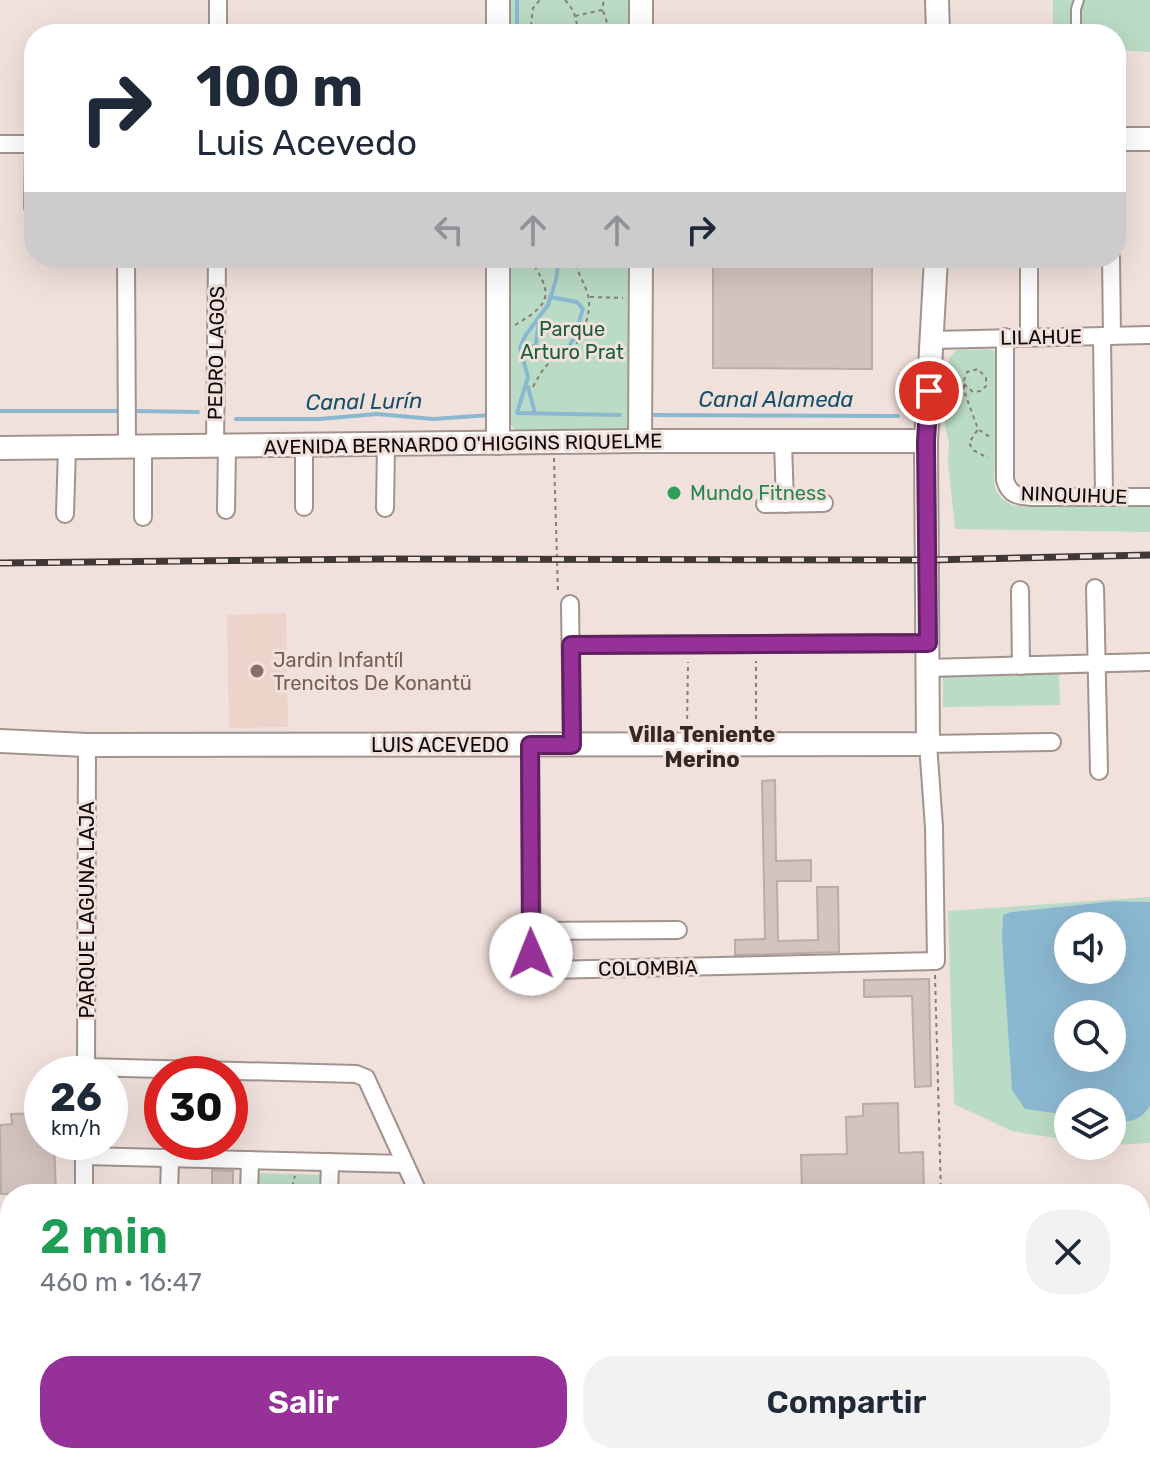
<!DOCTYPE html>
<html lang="es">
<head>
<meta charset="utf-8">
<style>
	:root { --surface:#fff; --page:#f2f2f3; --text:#1f2937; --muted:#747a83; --accent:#953197 }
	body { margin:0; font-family:Rubik,sans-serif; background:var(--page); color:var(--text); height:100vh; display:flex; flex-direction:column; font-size:30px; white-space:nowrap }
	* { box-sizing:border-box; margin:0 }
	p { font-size:26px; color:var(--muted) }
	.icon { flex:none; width:44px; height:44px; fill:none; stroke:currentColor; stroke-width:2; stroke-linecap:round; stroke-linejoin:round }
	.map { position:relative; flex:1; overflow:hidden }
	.side { position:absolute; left:0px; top:1184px; width:1150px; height:280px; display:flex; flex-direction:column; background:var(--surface); border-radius:32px 32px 0 0; box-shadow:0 8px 32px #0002 }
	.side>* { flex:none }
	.hud { position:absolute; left:24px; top:24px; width:1102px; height:244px; border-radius:32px; box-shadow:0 8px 32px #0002; background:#fff; color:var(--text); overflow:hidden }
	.tools { position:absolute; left:1054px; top:912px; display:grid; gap:16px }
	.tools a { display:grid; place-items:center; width:72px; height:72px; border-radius:50%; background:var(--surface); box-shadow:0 8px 32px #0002; font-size:40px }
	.speed { position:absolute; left:24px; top:1056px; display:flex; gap:16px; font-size:40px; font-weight:700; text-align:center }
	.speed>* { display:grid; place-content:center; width:104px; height:104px; border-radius:50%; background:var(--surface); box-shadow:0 8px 32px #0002; line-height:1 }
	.speed small { font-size:20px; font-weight:400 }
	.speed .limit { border:12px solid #d22; background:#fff; color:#111 }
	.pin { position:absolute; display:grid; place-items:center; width:68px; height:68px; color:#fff; margin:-34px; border:4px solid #fff; border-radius:50%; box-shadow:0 2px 8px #0007 }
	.me { position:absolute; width:88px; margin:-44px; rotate:359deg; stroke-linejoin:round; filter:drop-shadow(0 0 6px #0008) }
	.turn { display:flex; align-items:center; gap:28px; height:168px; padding:0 40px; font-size:36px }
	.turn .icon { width:104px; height:104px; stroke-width:2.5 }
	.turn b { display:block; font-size:56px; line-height:68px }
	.lanes { display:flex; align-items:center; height:76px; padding:0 40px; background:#0003; justify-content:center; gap:40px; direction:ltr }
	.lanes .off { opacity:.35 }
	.round { display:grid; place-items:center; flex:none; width:84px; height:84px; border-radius:32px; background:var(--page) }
	.headline { display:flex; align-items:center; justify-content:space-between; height:136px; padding:0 40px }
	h1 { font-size:48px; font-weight:600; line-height:60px; color:#1e9e55 }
	.primary-button { display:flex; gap:16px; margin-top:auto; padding:16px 40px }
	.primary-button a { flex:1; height:92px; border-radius:32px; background:var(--accent); color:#fff; font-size:32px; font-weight:600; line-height:92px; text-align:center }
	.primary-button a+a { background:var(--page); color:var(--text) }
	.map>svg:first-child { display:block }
</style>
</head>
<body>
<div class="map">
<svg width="1150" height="1464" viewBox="0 0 1150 1464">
	<rect width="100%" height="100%" fill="#f1e1dc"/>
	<!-- built -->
	<polygon fill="#ecd4cb" points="286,613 288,727 229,728 227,615"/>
	<!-- green -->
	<g fill="#badbc5">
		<rect x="510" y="0" width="123" height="34"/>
		<polygon points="1053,0 1150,0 1150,52 1116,50 1116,34 1053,34"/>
		<polygon points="510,258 633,258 630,427 623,430 526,431 516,430 510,424"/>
		<polygon points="990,349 999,354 994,483 996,491 1002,499 1014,506 1150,505 1150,532 955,529 948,462 949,444 945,425 949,358 956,350"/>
		<polygon points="1059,672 1060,705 943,707 943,677 947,674"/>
		<polygon points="1150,897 1150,902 1115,901 1011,912 1025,1109 1068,1115 1068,1140 1012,1131 954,1104 948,911"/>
		<path d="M1150 1106V1143L1112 1145V1121C1127 1123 1141 1119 1150 1106Z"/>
		<polygon points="254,1173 325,1175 325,1194 253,1194"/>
		<polygon points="0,1395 10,1395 10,1454 513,1454 513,1464 0,1464"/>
	</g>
	<!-- water -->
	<path fill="#8bb8d1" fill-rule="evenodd" d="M1115 901 1150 902V1106C1141 1120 1128 1124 1112 1121V1102H1068V1115L1025 1109 1012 1090 1002 940 1003 915 1011 912ZM1068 926H1112V970H1068ZM1068 1014H1112V1058H1068Z"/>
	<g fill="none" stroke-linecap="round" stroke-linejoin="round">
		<!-- stream -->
		<g stroke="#8bb8d1" stroke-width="4">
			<polyline points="517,34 517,0"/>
			<polyline points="559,258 556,280 548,305 525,336 520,348 528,377 517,413 620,415"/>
			<polyline points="536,343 539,321"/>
			<path d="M520 348C537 341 550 354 567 349L574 338 583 309 577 302 550 297"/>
			<polyline points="528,387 535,413"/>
			<polyline points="0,411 119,411"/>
			<polyline points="135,411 198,412"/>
			<polyline points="654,415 898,416"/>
			<polyline points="236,419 319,419 377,414 433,419 491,415"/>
		</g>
	</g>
	<!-- building -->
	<g fill="#d4c4bf" stroke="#bbaca6" stroke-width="2">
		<polygon points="713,258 872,258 872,369 713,368"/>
		<polygon points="775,780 776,861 811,860 811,881 777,881 778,941 818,940 817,887 838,887 839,952 735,955 735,940 765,939 762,781"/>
		<polygon points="929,979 931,1086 915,1087 912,996 864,997 864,980"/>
		<polygon points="898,1103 899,1153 923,1152 924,1191 802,1193 801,1155 847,1154 846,1117 863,1116 863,1104"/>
		<polygon points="42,1113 42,1142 54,1142 56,1193 1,1194 0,1125 12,1124 11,1114"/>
		<polygon points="212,1170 233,1171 233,1194 212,1194"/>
	</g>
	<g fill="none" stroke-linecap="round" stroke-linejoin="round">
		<defs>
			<polyline id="lane" points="1076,34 1076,9 1079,0"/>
			<g id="street">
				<polyline points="218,0 218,34"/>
				<polyline points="0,144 34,144"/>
				<polyline points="33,207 34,144"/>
				<polyline points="126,258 127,448"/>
				<polyline points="1111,258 1112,336"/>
				<polyline points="1029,336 1029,258"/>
				<polyline points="1102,336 1104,497"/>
				<path d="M1005 337V480C1010 496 1018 496 1033 497H1150"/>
				<polyline points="932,340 1150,335"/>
				<polyline points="783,442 785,504"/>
				<polyline points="215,447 217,258"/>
				<polyline points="143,448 143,517"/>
				<polyline points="765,504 824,503"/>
				<polyline points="304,507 304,446"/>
				<polyline points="385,508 386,444"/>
				<polyline points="226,510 227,447"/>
				<polyline points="65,514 67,448"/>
				<polyline points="1095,588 1099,771"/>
				<polyline points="1020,590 1021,666"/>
				<polyline points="570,604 572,745"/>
				<polyline points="571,645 928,643"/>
				<polyline points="928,668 1150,662"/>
				<polyline points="530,745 532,970 548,970 936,961 934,827 928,744 1052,742"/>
				<polyline points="531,931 678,930"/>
				<polyline points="86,1067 356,1074 366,1078 419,1194"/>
				<polyline points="86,1074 87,745"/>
				<polyline points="84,1156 405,1164"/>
				<polyline points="84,1194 84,1142"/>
				<polyline points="169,1194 170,1158"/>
				<polyline points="249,1194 250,1160"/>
				<polyline points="329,1194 330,1162"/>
			</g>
			<g id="secondary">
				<polyline points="498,0 498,34"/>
				<polyline points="937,0 938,34"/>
				<polyline points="641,34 641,0"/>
				<polyline points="1116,139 1150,139"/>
				<polyline points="640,441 641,258"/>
				<polyline points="498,443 498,258"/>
				<polyline points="0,448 640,441 926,441"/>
				<polyline points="0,741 87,745 928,744 926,441 936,258"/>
			</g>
		</defs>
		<!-- lane casing -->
		<use href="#lane" stroke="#a2938e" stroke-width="12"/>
		<!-- street casing -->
		<use href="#street" stroke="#a2938e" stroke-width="20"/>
		<!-- secondary casing -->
		<use href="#secondary" stroke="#a2938e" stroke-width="26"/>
		<!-- path -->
		<g stroke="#887d7a" stroke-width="2" stroke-dasharray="4 4" stroke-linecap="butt">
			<path d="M565 0C574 9 578 21 577 34"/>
			<polyline points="603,11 611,34"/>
			<polyline points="575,16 602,10 604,0"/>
			<polyline points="530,34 533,8 540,0"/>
			<polyline points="617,34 623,26"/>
			<polyline points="590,297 623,298"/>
			<path d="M515 325C553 303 553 293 529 258"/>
			<polyline points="964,384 973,392 981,391 986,386 986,378 978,369 967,372 964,380 964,391 978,429 969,443 973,450 988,458"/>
			<path d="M533 387C542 371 547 358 567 356 580 343 593 313 588 295 584 282 577 270 572 258"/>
			<polyline points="979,430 990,437"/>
			<polyline points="554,458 558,592"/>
			<polyline points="687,727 688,662"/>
			<polyline points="756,727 756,661"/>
			<polyline points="935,975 941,1194"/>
			<polyline points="264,1187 274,1194"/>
			<polyline points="290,1194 295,1176"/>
			<polyline points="1140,1393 1150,1394"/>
		</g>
		<!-- lane -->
		<use href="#lane" stroke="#fff" stroke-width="8"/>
		<!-- street -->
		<use href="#street" stroke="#fff" stroke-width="16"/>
		<!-- secondary -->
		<use href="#secondary" stroke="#fff" stroke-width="22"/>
		<defs>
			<polyline id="rail" points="0,563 386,559 928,560 1150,555"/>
		</defs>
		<!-- rail casing -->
		<use href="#rail" stroke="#403837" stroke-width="7"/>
		<!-- rail -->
		<use href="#rail" stroke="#f1e1dc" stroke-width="4" stroke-dasharray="12" stroke-linecap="butt"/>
	</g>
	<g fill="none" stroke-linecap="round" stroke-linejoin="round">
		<defs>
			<polyline id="route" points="531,954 530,745 572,745 571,645 928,643 926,441 929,391"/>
		</defs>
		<!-- route casing -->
		<use href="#route" stroke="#612062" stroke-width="20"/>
		<!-- route -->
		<use href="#route" stroke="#953197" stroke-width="14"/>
	</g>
	<!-- markers -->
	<circle fill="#2e9e5b" stroke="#f1e1dc" stroke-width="3" cx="674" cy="493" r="8"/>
	<circle fill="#8d6e63" stroke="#f1e1dc" stroke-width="3" cx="257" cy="671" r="8"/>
	<g text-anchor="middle" stroke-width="6" stroke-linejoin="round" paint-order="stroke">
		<!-- park labels -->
		<g font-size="20" fill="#1c5e3a" stroke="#f1e1dc">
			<text x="572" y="336">Parque<tspan x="572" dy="23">Arturo Prat</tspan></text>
		</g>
		<!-- street labels -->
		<g font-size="20" fill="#0f0a09" stroke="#f1e1dc">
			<text transform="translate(1041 337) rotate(-1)" y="7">LILAHUE</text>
			<text transform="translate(216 353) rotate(-89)" y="7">PEDRO LAGOS</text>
			<text transform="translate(463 444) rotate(-1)" y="7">AVENIDA BERNARDO O'HIGGINS RIQUELME</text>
			<text transform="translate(1074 495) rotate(2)" y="7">NINQUIHUE</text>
			<text x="440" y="752">LUIS ACEVEDO</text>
			<text transform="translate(87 910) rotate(-90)" y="7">PARQUE LAGUNA LAJA</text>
			<text transform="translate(648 968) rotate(-1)" y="7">COLOMBIA</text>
		</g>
		<!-- leisure labels -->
		<g font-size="20" fill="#27864d" stroke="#f1e1dc" text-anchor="start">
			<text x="690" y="500">Mundo Fitness</text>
		</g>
		<!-- education labels -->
		<g font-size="20" fill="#785e54" stroke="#f1e1dc" text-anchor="start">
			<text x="273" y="667">Jardin Infantíl<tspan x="273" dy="23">Trencitos De Konantü</tspan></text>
		</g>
		<!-- water labels -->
		<g font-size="22" font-style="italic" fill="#164f69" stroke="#f1e1dc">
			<text x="776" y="407">Canal Alameda</text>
			<text transform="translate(364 401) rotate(-1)" y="8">Canal Lurín</text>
		</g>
		<!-- neighbourhood labels -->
		<g font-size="22" font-weight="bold" fill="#322723" stroke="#f1e1dc">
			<text x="702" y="742">Villa Teniente<tspan x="702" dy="25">Merino</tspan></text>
		</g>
	</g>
</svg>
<div class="tools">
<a><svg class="icon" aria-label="sound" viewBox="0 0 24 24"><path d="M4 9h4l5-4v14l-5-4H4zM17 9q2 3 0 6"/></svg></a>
<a><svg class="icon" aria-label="search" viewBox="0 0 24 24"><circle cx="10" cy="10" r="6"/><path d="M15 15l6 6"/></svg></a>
<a><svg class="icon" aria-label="layers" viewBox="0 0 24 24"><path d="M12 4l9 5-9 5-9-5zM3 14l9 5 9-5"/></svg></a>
</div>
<div class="speed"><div>26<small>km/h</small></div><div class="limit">30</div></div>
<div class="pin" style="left:929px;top:391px;background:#d93025"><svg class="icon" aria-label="arrive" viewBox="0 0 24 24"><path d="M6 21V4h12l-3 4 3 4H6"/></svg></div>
<svg class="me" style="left:531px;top:954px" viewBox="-20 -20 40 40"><circle r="19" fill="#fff"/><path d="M0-13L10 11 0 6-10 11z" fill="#953197"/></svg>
<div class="hud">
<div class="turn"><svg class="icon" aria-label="right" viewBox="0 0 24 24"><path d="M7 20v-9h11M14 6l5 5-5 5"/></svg><div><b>100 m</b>Luis Acevedo</div></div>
<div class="lanes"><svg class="icon off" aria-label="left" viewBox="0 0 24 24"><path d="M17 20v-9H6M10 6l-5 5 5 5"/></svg><svg class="icon off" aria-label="ahead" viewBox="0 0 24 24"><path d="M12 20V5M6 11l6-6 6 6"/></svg><svg class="icon off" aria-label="ahead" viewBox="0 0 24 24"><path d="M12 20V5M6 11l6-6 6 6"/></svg><svg class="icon" aria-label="right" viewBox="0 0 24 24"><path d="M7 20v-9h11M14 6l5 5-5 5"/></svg></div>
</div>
<section class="side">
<div class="headline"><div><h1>2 min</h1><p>460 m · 16:47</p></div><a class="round"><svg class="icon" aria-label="close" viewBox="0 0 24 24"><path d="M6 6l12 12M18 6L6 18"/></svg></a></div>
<div class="primary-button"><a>Salir</a><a>Compartir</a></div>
</section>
</div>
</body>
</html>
